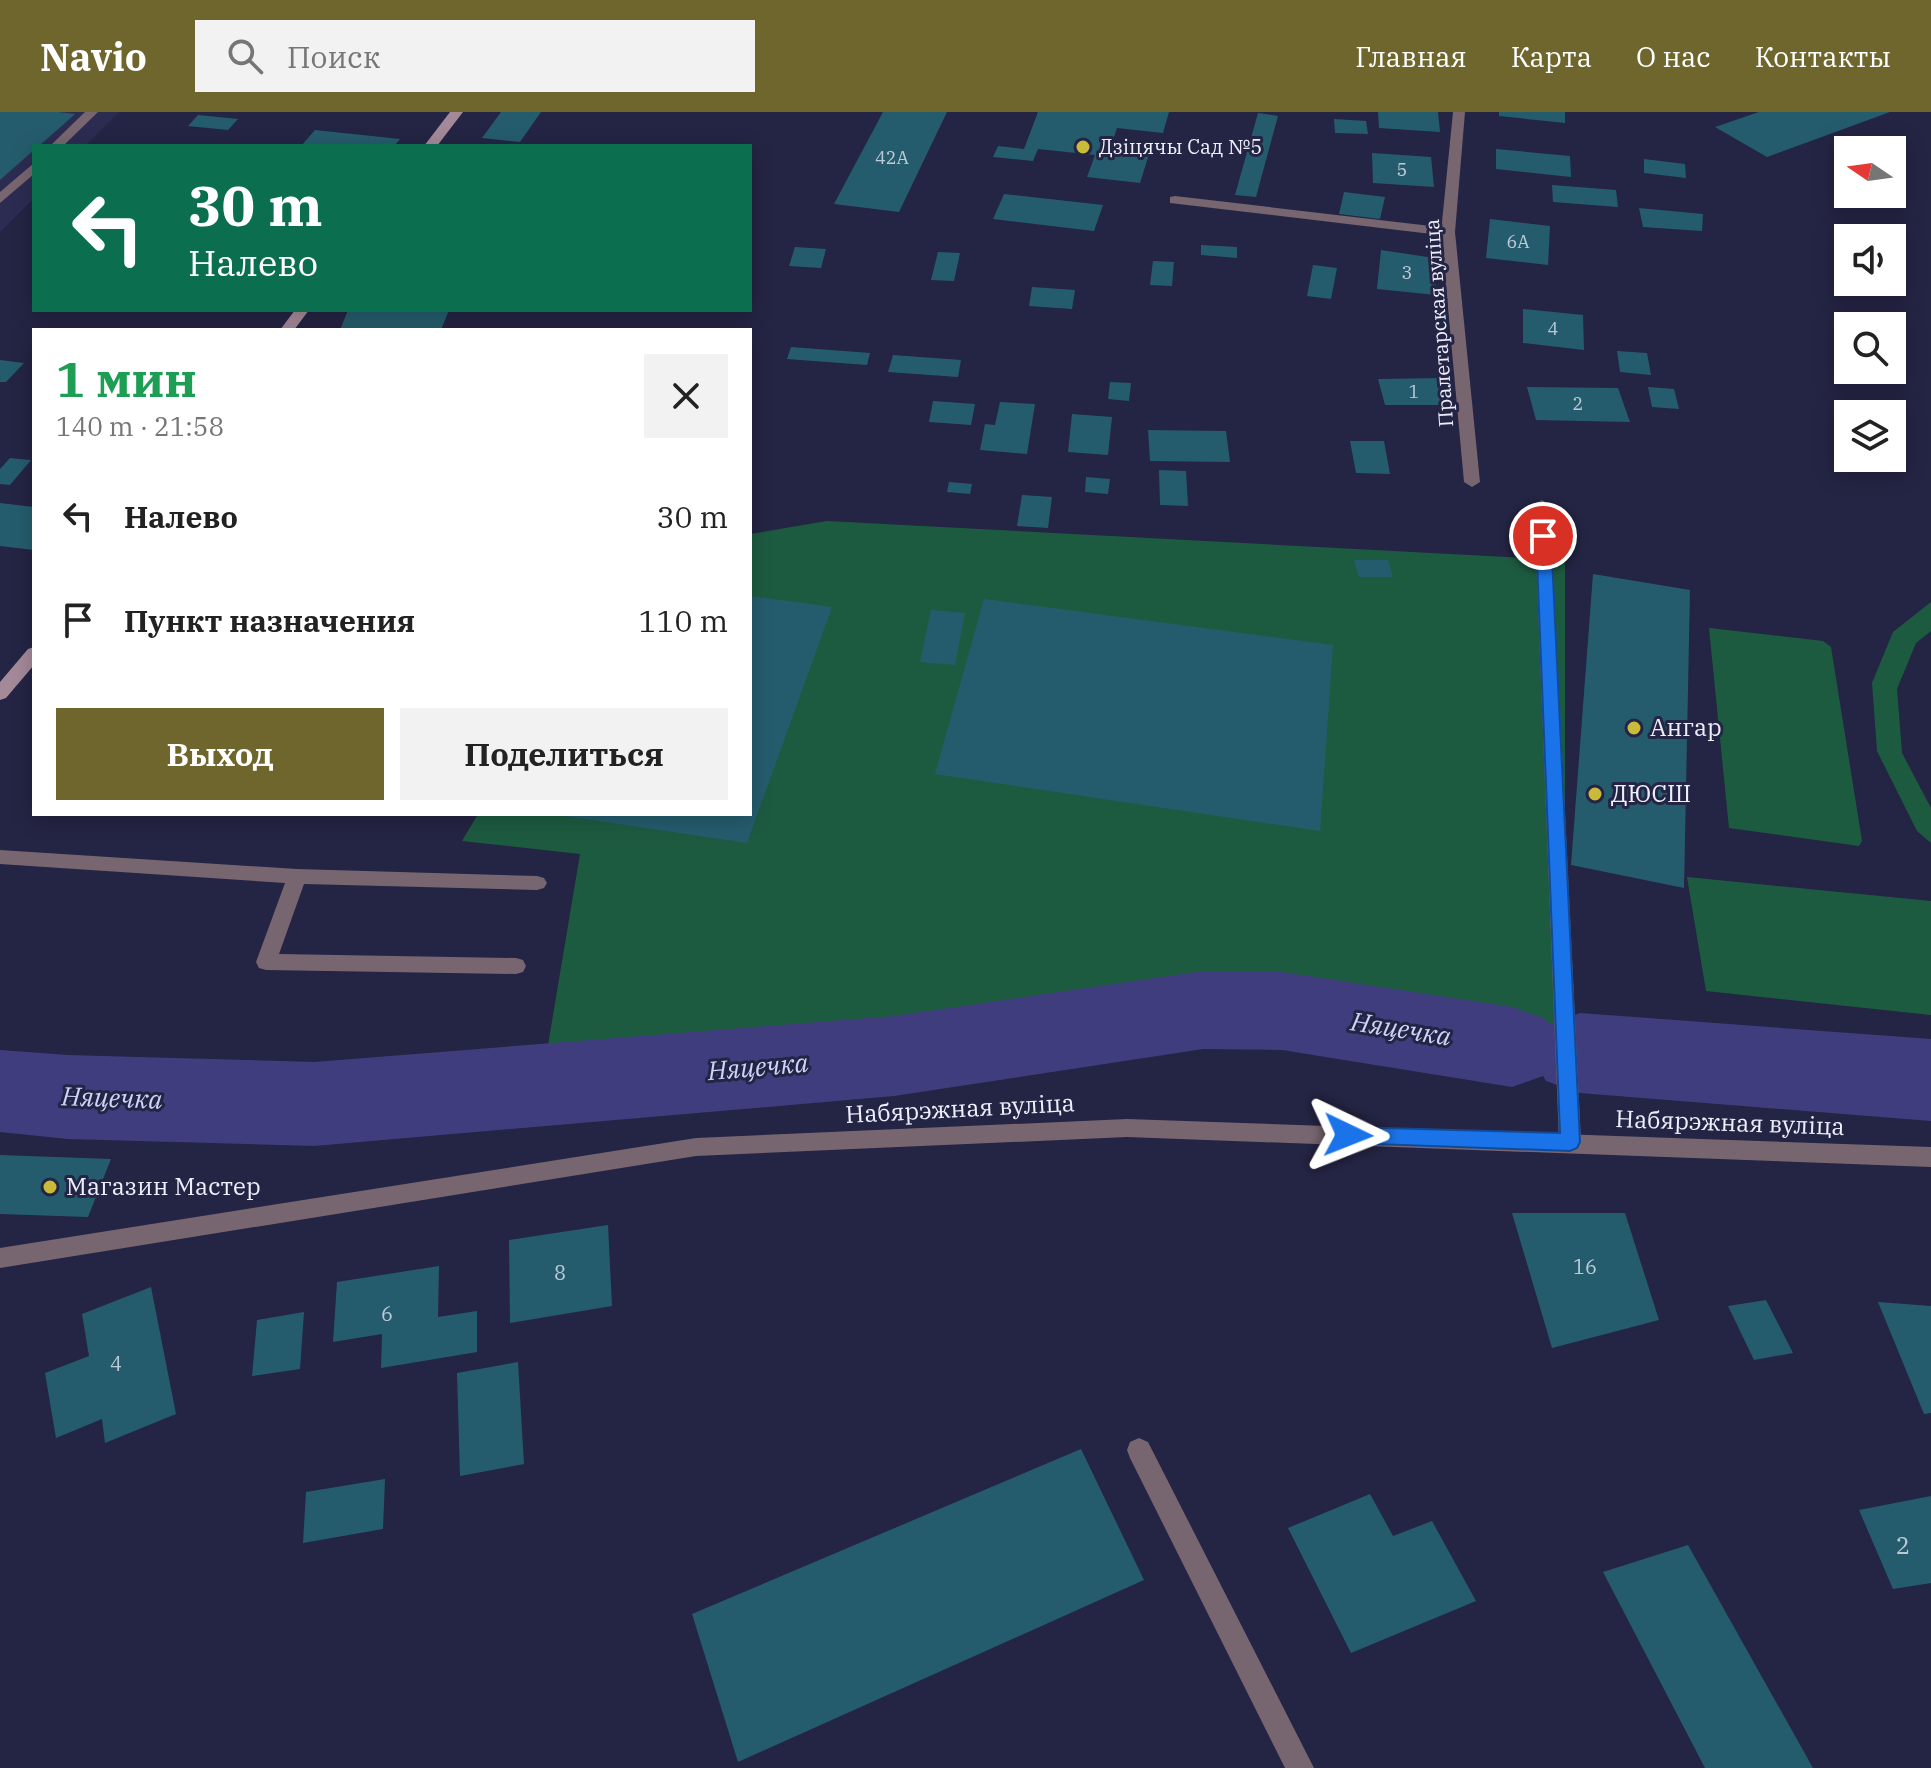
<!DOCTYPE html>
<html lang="ru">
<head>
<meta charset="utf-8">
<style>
	:root { --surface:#fff; --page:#f2f2f2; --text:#222; --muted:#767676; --accent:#6e662d }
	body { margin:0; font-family:"IBM Plex Serif",serif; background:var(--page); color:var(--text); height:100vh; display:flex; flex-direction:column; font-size:30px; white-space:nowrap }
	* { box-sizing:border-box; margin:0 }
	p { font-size:26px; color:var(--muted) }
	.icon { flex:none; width:44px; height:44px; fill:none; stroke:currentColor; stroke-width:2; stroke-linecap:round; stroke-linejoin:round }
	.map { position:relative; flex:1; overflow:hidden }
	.drawer { position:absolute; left:32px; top:216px; width:720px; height:488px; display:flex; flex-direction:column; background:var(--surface); border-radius:0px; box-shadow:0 4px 20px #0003 }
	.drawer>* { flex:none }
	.guide { position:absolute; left:32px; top:32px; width:720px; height:168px; border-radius:0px; box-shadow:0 4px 20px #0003; background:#0b6e4f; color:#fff; overflow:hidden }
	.needle { width:52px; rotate:283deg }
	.controls { position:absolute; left:1834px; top:24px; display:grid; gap:16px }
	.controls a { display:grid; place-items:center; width:72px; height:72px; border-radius:0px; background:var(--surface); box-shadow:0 4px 20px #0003; font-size:40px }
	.pin { position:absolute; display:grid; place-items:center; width:68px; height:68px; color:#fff; margin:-34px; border:4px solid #fff; border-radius:50%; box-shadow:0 2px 8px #0007 }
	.me { position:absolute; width:88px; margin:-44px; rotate:92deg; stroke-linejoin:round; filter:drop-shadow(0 0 6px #0008) }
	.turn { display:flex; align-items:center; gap:28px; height:168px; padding:0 24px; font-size:36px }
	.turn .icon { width:104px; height:104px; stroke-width:2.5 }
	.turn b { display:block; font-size:56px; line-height:68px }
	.round { display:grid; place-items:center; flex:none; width:84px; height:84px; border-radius:0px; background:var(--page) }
	.summary { display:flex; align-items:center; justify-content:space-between; height:136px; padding:0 24px }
	h1 { font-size:48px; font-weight:800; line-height:60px; color:#1e9e55 }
	.button { display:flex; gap:16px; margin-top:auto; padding:16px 24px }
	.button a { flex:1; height:92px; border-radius:0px; background:var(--accent); color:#fff; font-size:32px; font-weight:800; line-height:92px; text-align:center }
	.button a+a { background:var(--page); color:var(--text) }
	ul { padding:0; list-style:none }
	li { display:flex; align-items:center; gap:24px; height:104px; padding:0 24px }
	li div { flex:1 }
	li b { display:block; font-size:30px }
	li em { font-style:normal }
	header { display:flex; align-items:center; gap:48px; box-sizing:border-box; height:112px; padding:0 40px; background:var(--accent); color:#fff }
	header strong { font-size:38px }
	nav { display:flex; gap:44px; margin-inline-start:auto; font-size:28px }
	.search { width:560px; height:72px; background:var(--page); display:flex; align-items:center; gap:20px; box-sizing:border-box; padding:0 28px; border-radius:0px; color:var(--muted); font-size:30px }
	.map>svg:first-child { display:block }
</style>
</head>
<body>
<header>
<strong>Navio</strong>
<div class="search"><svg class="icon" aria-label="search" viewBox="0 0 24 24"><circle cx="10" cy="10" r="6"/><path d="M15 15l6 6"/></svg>Поиск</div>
<nav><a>Главная</a><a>Карта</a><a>О нас</a><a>Контакты</a></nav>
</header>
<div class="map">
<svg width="1931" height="1656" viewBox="0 0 1931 1656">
	<rect width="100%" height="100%" fill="#242444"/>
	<!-- built -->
	<polygon fill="#2c2c52" points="0,0 119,0 85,34 34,34 34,86 0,120"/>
	<!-- green -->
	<g fill="#1d5b41">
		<polygon points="827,409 1565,448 1565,927 1315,883 1157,880 864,925 548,933 580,742 462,729 478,702 750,702 750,422"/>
		<polygon points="1931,490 1931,519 1916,531 1897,577 1902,641 1931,696 1931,731 1917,719 1877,639 1872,571 1893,520"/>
		<polygon points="1709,516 1823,529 1831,535 1862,729 1859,734 1729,716"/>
		<polygon points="1687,765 1931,789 1931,903 1706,879"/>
	</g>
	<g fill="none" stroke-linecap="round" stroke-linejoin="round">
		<!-- river -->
		<polygon fill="#403d7e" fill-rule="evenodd" points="1203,859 1282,860 1512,895 1546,907 1549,912 1580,901 1931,927 1931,1009 1580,981 1546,969 1543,964 1512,975 1282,938 1203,937 894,984 314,1034 68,1027 0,1020 0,938 68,943 314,950 894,904"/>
	</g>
	<!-- building -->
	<g fill="#255c6d">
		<polygon points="0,0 59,0 75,2 39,34 34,34 34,38 0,68"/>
		<polygon points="501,0 541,0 520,30 482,26"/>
		<polygon points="883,0 947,0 899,100 834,92"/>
		<polygon points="1038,0 1169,0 1163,21 1117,16 1112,31 1151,36 1140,71 1087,65 1095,43 1038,37 1033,49 993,45 998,34 1024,37"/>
		<polygon points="1378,0 1438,0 1440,20 1379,16"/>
		<polygon points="1499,0 1565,0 1565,11 1499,4"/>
		<polygon points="1759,0 1890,0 1767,45 1715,15"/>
		<polygon points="1258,1 1278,4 1256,85 1235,83"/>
		<polygon points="198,3 238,7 228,18 188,14"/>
		<polygon points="1334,7 1366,9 1368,22 1335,21"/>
		<polygon points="315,18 400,27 394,34 301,34"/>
		<polygon points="1496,37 1570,44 1571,65 1496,57"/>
		<polygon points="1372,41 1431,45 1434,75 1373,71"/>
		<polygon points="1644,47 1685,52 1686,66 1644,61"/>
		<polygon points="1552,73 1616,78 1618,95 1553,90"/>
		<polygon points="1344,80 1385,85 1380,107 1339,102"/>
		<polygon points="1004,82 1103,93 1094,119 993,107"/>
		<polygon points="1639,96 1703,102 1702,119 1643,115"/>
		<polygon points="1490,107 1550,114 1548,153 1486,146"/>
		<polygon points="1201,133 1237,135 1237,146 1201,143"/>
		<polygon points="795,135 826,137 821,156 789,154"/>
		<polygon points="1381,138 1434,146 1436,183 1377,177"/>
		<polygon points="938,140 960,141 954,169 931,168"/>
		<polygon points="1153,149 1174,150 1172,174 1150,173"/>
		<polygon points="1313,153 1337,156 1331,187 1307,184"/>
		<polygon points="1032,175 1075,178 1072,197 1029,194"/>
		<polygon points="1523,197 1583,203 1584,238 1523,231"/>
		<polygon points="348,198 449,198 441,218 340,218"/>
		<polygon points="791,235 870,241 867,253 787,247"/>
		<polygon points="1617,239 1647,241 1651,263 1620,260"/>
		<polygon points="893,243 961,248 958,265 888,260"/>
		<polygon points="0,248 24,251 6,270 0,270"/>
		<polygon points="1441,266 1449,293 1385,293 1378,267"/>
		<polygon points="1110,270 1131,271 1129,289 1108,287"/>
		<polygon points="1527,275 1618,276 1630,310 1536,308"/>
		<polygon points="1648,275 1674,277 1679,297 1652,295"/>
		<polygon points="933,289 975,292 971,313 929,310"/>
		<polygon points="1000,290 1035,292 1027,342 980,338 985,312 995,313"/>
		<polygon points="1072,302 1112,305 1108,343 1068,340"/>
		<polygon points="1148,318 1226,319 1230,350 1150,349"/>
		<polygon points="1350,329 1384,329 1390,362 1356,361"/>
		<polygon points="10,346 31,348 10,373 0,372 0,357"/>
		<polygon points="1159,358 1186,359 1188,394 1160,393"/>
		<polygon points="1086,365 1110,367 1108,382 1085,380"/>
		<polygon points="949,370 972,372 970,382 947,380"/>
		<polygon points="1022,383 1052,385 1048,416 1017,414"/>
		<polygon points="0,391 34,395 34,438 0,434"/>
		<polygon points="1354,448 1388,448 1393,465 1359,465"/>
		<polygon points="1593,462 1690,478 1684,776 1571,753"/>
		<polygon points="750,484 832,495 747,731 565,704 750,702"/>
		<polygon points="984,487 1333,533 1320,719 935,662"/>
		<polygon points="931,498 965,501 955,553 920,550"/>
		<polygon points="0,1043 111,1047 88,1105 0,1102"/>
		<polygon points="1512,1101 1625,1101 1659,1208 1552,1236"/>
		<polygon points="608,1113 612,1194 510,1211 509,1128"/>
		<polygon points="439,1154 438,1205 477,1199 477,1240 381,1256 382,1222 333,1230 337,1170"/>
		<polygon points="151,1175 176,1302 105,1331 102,1307 56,1326 45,1261 89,1244 82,1202"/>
		<polygon points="1766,1188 1793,1241 1754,1248 1728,1194"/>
		<polygon points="1878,1190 1931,1194 1931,1301 1924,1302"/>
		<polygon points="304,1200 300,1257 252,1264 257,1208"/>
		<polygon points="518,1250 524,1352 460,1364 457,1261"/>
		<polygon points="1081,1337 1144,1468 738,1650 692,1502"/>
		<polygon points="385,1367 383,1417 303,1431 306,1380"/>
		<polygon points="1370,1382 1393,1424 1432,1409 1476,1489 1351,1541 1288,1416"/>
		<polygon points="1931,1384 1931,1471 1893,1477 1859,1398"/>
		<polygon points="1688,1433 1813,1656 1705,1656 1603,1460"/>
	</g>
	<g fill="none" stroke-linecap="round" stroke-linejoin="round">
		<!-- service -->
		<g fill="#776670" fill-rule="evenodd">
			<polygon points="85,0 98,0 63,34 50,34"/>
			<polygon points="34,51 34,62 0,91 0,80"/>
			<polygon points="1175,84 1448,116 1455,120 1448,124 1170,91 1170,85"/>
			<polygon points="1542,388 1550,393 1581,1030 1578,1037 1570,1039 1562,1037 1559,1030 1534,393"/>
			<polygon points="0,738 297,757 537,764 544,766 547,771 544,776 537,778 304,772 279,842 516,846 523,848 526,854 523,860 516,862 266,858 259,856 256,850 285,771 0,752"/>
			<polygon points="1139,1326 1148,1330 1314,1656 1285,1656 1130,1346 1127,1338 1130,1330"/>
		</g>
		<!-- minor -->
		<g fill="#776670" fill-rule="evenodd">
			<polygon points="1453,0 1465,0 1455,120 1480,370 1472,375 1464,370 1441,120"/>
			<polygon points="1127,1007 1931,1035 1931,1055 1127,1025 696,1044 0,1156 0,1136 696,1026"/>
		</g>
		<!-- secondary -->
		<g fill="#a48999" fill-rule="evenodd">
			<polygon points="450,0 463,0 437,34 424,34"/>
			<polygon points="295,198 309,198 294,218 280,218"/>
			<polygon points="34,535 34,553 6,586 0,588 0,570 28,537"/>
		</g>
	</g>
	<!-- route -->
	<polygon fill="#1a73e8" stroke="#114b97" stroke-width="2" points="1543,419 1551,424 1580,1030 1577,1036 1570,1039 1348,1031 1341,1029 1338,1023 1341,1017 1348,1015 1560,1021 1536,424"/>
	<!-- markers -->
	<g fill="#caba3a" stroke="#242444" stroke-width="3">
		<circle cx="1083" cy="35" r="8"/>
		<circle cx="1634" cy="616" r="8"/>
		<circle cx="1595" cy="682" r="8"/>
		<circle cx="50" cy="1075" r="8"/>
	</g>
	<g text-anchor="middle" stroke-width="6" stroke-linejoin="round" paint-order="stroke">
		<!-- far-number labels -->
		<g font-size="18" fill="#bccad8">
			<text x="892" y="52">42А</text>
			<text x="1402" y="64">5</text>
			<text x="1518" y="136">6А</text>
			<text x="1407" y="167">3</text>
			<text x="1553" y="223">4</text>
			<text x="1414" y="286">1</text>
			<text x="1578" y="298">2</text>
		</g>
		<!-- far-poi labels -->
		<g font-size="20" fill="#eeeffc" stroke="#242444" text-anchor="start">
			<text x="1099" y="42">Дзіцячы Сад №5</text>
		</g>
		<!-- far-street labels -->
		<g font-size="20" fill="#eeeffc" stroke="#242444">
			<text transform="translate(1439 211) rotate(-94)" y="7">Пралетарская вуліца</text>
		</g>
		<!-- number labels -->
		<g font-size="20" fill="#bccad8">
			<text x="1585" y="1162">16</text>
			<text x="560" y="1168">8</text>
			<text x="387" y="1209">6</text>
			<text x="116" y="1259">4</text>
		</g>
		<!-- poi labels -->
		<g font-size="24" fill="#eeeffc" stroke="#242444" text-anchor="start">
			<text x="1650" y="624">Ангар</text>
			<text x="1611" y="690">ДЮСШ</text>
			<text x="66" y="1083">Магазин Мастер</text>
		</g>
		<!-- street labels -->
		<g font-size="24" fill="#eeeffc" stroke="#242444">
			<text transform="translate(960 997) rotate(-3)" y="8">Набярэжная вуліца</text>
			<text transform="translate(1730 1011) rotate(2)" y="8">Набярэжная вуліца</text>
		</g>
		<!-- near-number labels -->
		<g font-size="24" fill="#bccad8">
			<text x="1903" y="1442">2</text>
		</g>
		<!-- water labels -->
		<g font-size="26" font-style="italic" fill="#cfd2f9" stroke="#242444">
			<text transform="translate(1401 917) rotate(9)" y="9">Няцечка</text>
			<text transform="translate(758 955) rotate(-5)" y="9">Няцечка</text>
			<text transform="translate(112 986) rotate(2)" y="9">Няцечка</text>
		</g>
	</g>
</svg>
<div class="controls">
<a><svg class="needle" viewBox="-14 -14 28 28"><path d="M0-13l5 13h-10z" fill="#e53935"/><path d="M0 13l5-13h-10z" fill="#767676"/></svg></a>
<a><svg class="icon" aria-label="sound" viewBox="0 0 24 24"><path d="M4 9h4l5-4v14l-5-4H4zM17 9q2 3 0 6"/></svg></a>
<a><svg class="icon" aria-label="search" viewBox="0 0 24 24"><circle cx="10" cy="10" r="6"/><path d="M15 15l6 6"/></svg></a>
<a><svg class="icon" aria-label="layers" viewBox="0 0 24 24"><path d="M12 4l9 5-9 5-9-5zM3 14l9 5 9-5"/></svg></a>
</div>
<div class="pin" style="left:1543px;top:424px;background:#d93025"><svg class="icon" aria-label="arrive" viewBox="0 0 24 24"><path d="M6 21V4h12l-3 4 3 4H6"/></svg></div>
<svg class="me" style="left:1348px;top:1023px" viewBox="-20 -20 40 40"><path d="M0-17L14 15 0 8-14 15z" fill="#1a73e8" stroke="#fff" stroke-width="4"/></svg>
<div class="guide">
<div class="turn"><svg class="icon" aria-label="left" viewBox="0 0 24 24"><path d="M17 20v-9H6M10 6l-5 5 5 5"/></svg><div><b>30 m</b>Налево</div></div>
</div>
<section class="drawer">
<div class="summary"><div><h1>1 мин</h1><p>140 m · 21:58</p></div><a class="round"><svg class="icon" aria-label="close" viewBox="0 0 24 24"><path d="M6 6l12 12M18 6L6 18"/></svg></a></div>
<ul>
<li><svg class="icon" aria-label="left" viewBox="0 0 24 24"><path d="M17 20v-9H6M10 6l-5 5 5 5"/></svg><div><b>Налево</b></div><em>30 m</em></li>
<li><svg class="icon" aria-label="arrive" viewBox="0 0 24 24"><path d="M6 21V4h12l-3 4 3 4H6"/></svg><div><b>Пункт назначения</b></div><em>110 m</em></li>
</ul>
<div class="button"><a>Выход</a><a>Поделиться</a></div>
</section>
</div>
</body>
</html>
